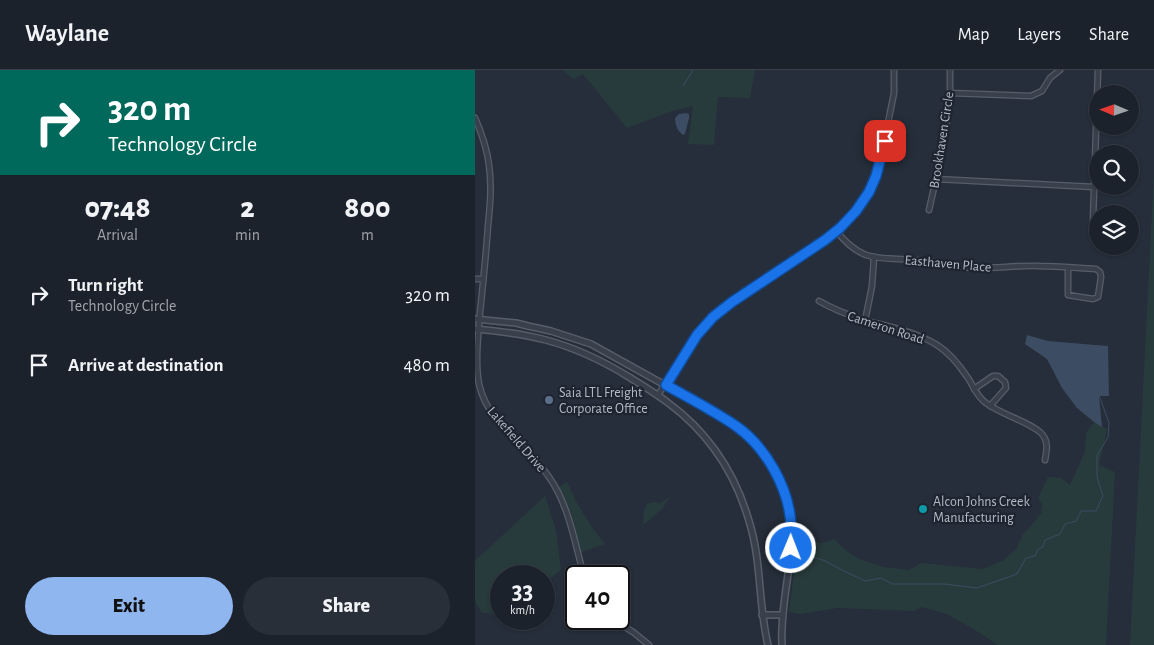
<!DOCTYPE html>
<html lang="en">
<head>
<meta charset="utf-8">
<style>
	:root { --surface:#1c222c; --page:#292f38; --text:#f1f3f6; --muted:#a0a4a9; --line:#3a3f48; --accent:#90b6ef }
	body { margin:0; font-family:"Alegreya Sans",sans-serif; background:var(--page); color:var(--text); height:100vh; display:flex; flex-direction:column; font-size:19px; white-space:nowrap }
	* { box-sizing:border-box; margin:0 }
	p { font-size:16px; color:var(--muted) }
	.icon { flex:none; width:28px; height:28px; fill:none; stroke:currentColor; stroke-width:2; stroke-linecap:round; stroke-linejoin:round }
	.map { position:relative; flex:1; overflow:hidden }
	.details { display:flex; flex-direction:column; background:var(--surface); width:475px }
	.details>* { flex:none }
	.top-card { background:#00695c; color:#fff; overflow:hidden }
	.needle { width:32px; rotate:272deg }
	.tools { position:absolute; left:614px; top:15px; display:grid; gap:10px }
	.tools a { display:grid; place-items:center; width:50px; height:50px; border-radius:50%; background:var(--surface); box-shadow:0 1px 4px #0004,0 0 0 1px var(--line); font-size:25px }
	.speed { position:absolute; left:15px; top:495px; display:flex; gap:10px; font-size:25px; font-weight:700; text-align:center }
	.speed>* { display:grid; place-content:center; width:65px; height:65px; border-radius:50%; background:var(--surface); box-shadow:0 1px 4px #0004,0 0 0 1px var(--line); line-height:1 }
	.speed small { font-size:12px; font-weight:400 }
	.speed .limit { border:2px solid #111; border-radius:8px; background:#fff; color:#111 }
	.pin { position:absolute; display:grid; place-items:center; width:42px; height:42px; color:#fff; margin:-21px; border-radius:10px; box-shadow:0 2px 8px #0006 }
	.me { position:absolute; width:55px; margin:-28px; rotate:1deg; stroke-linejoin:round; filter:drop-shadow(0 0 4px #0008) }
	.turn { display:flex; align-items:center; gap:18px; height:105px; padding:0 25px; font-size:22px }
	.turn .icon { width:65px; height:65px; stroke-width:2.5 }
	.turn b { display:block; font-size:35px; line-height:42px }
	.eta { display:flex; justify-content:space-evenly; align-items:center; height:85px; text-align:center }
	.eta b { font-size:30px; font-weight:800; line-height:35px }
	.cta { display:flex; gap:10px; margin-top:auto; padding:10px 25px }
	.cta a { flex:1; height:58px; border-radius:30px; background:var(--accent); color:#111; font-size:20px; font-weight:800; line-height:58px; text-align:center }
	.cta a+a { background:var(--page); color:var(--text) }
	ul { padding:0; list-style:none }
	li { display:flex; align-items:center; gap:15px; height:70px; padding:0 25px }
	li div { flex:1 }
	li b { display:block; font-size:19px }
	li em { font-style:normal }
	header { display:flex; align-items:center; gap:30px; box-sizing:border-box; height:70px; padding:0 25px; background:var(--surface); border-bottom:1px solid var(--line) }
	header strong { font-size:24px }
	nav { display:flex; gap:28px; margin-inline-start:auto; font-size:18px }
	main { display:flex; flex:1; min-height:0 }
	.map>svg:first-child { display:block }
</style>
</head>
<body>
<header>
<strong>Waylane</strong>
<nav><a>Map</a><a>Layers</a><a>Share</a></nav>
</header>
<main>
<section class="details">
<div class="top-card">
<div class="turn"><svg class="icon" aria-label="right" viewBox="0 0 24 24"><path d="M7 20v-9h11M14 6l5 5-5 5"/></svg><div><b>320 m</b>Technology Circle</div></div>
</div>
<div class="eta">
<div><b>07:48</b><p>Arrival</p></div>
<div><b>2</b><p>min</p></div>
<div><b>800</b><p>m</p></div>
</div>
<ul>
<li><svg class="icon" aria-label="right" viewBox="0 0 24 24"><path d="M7 20v-9h11M14 6l5 5-5 5"/></svg><div><b>Turn right</b><p>Technology Circle</p></div><em>320 m</em></li>
<li><svg class="icon" aria-label="arrive" viewBox="0 0 24 24"><path d="M6 21V4h12l-3 4 3 4H6"/></svg><div><b>Arrive at destination</b></div><em>480 m</em></li>
</ul>
<div class="cta"><a>Exit</a><a>Share</a></div>
</section>
<div class="map">
<svg width="679" height="575" viewBox="0 0 679 575">
	<rect width="100%" height="100%" fill="#252e3a"/>
	<!-- green -->
	<g fill="#283b3c">
		<polygon points="87,0 280,0 275,28 243,27 239,75 213,74 218,36 197,41 152,58 108,4 98,9"/>
		<polygon points="679,104 679,575 655,575"/>
		<path d="M619 352 632 359 624 395 640 402 631 575H523L500 560 472 544 447 537 439 541 362 538 325 544 314 542 323 471 333 465C342 476 347 474 359 469L370 480 384 489 408 497 434 500 446 493 508 499 529 490 541 479 548 464 556 456 566 443 567 435 563 428 573 407 586 408 595 415 610 382 611 363Z"/>
		<path d="M92 412C102 435 114 455 130 474L106 482 96 442 84 417Z"/>
		<polygon points="70,426 81,460 86,500 69,513 69,506 26,506 26,544 7,543 0,531 0,491"/>
		<polygon points="196,426 187,439 168,455 169,441 172,434 179,432 185,433"/>
	</g>
	<!-- water -->
	<g fill="#3c4c62">
		<path d="M211 43 214 44V48L210 64 208 65C202 61 200 54 200 48L204 44Z"/>
		<polygon points="552,265 573,271 633,276 634,326 624,326 627,357 619,352 602,338 587,318 572,289 550,274"/>
	</g>
	<g fill="none" stroke-linecap="round" stroke-linejoin="round">
		<!-- stream -->
		<g stroke="#3c4c62" stroke-width="1">
			<polyline points="208,16 218,0"/>
			<polyline points="330,485 348,490 367,500 390,511 406,508 417,514 469,514 502,518 542,504 551,488 560,486 563,479 568,477 570,470 585,464 590,454 601,451 606,441 621,441 628,426 622,407 622,386 633,367 634,353 624,325"/>
		</g>
		<defs>
			<g id="minor">
				<polyline points="475,23 556,26 567,21 575,8 585,0"/>
				<path d="M0 48C7 64 12 79 14 95 17 116 15 136 13 156 11 185 8 214 5 243 3 265 0 293 4 314 13 355 52 375 74 407 94 435 100 474 109 506"/>
				<polyline points="461,109 619,117"/>
				<polyline points="454,140 461,109 471,56 475,23 475,0"/>
				<polyline points="618,150 623,0"/>
				<path d="M361 161C370 171 378 180 391 185 406 190 423 188 440 190 459 191 477 196 496 198 519 199 542 195 564 196 583 196 602 198 621 199L625 202 626 207 623 227 618 229 593 225V198"/>
				<polyline points="0,209 8,209"/>
				<path d="M344 231C358 239 373 245 389 250 414 257 440 261 462 275 475 283 485 296 493 308 499 317 502 327 511 333 527 345 550 350 565 362 574 370 572 380 570 390"/>
				<polyline points="390,251 397,216 399,187"/>
				<polyline points="499,319 518,306 523,306 530,312 531,318 515,336"/>
				<polyline points="183,325 222,265 238,247 257,231 350,170 365,157 381,141 394,122 401,106 406,88 419,23 419,0"/>
				<polyline points="137,549 158,562 174,575"/>
			</g>
			<g id="tertiary">
				<path d="M0 249 41 253 53 256 76 261 116 274 242 344C249 348 255 352 262 356 299 384 319 431 316 476 314 509 305 542 307 575"/>
				<path d="M0 259C24 261 48 264 71 270 101 278 128 291 154 307 167 315 180 323 192 332 233 362 260 402 274 451 287 492 283 534 293 575"/>
				<polyline points="287,545 307,545"/>
			</g>
		</defs>
		<!-- minor casing -->
		<use href="#minor" stroke="#575e69" stroke-width="7"/>
		<!-- tertiary casing -->
		<use href="#tertiary" stroke="#575e69" stroke-width="8"/>
		<!-- minor -->
		<use href="#minor" stroke="#39404b" stroke-width="4.5"/>
		<!-- tertiary -->
		<use href="#tertiary" stroke="#39404b" stroke-width="5"/>
	</g>
	<g fill="none" stroke-linecap="round" stroke-linejoin="round">
		<defs>
			<path id="route" d="M316 478C316 470 317 462 316 455 314 418 291 377 261 356 239 341 214 328 191 315L222 265 238 247 257 232 350 170 365 158 381 141 394 122 401 106 410 71"/>
		</defs>
		<!-- route casing -->
		<use href="#route" stroke="#114b97" stroke-width="12"/>
		<!-- route -->
		<use href="#route" stroke="#1a73e8" stroke-width="9"/>
	</g>
	<!-- markers -->
	<circle fill="#5c6f8a" stroke="#1e2530" stroke-width="2" cx="74" cy="330" r="5"/>
	<circle fill="#0f9aa8" stroke="#1e2530" stroke-width="2" cx="448" cy="439" r="5"/>
	<g text-anchor="middle" stroke-width="4.5" stroke-linejoin="round" paint-order="stroke">
		<!-- street labels -->
		<g font-size="14" fill="#b4bbc6" stroke="#1e2530">
			<text transform="translate(466 70) rotate(-81)" y="5">Brookhaven Circle</text>
			<text transform="translate(473 193) rotate(5)" y="5">Easthaven Place</text>
			<text transform="translate(411 257) rotate(18)" y="5">Cameron Road</text>
			<text transform="translate(42 369) rotate(49)" y="5">Lakefield Drive</text>
		</g>
		<!-- poi labels -->
		<g font-size="14" fill="#b4bbc6" stroke="#1e2530" text-anchor="start">
			<text x="84" y="327">Saia LTL Freight<tspan x="84" dy="16">Corporate Office</tspan></text>
			<text x="458" y="436">Alcon Johns Creek<tspan x="458" dy="16">Manufacturing</tspan></text>
		</g>
	</g>
</svg>
<div class="tools">
<a><svg class="needle" viewBox="-14 -14 28 28"><path d="M0-13l5 13h-10z" fill="#e53935"/><path d="M0 13l5-13h-10z" fill="#a0a4a9"/></svg></a>
<a><svg class="icon" aria-label="search" viewBox="0 0 24 24"><circle cx="10" cy="10" r="6"/><path d="M15 15l6 6"/></svg></a>
<a><svg class="icon" aria-label="layers" viewBox="0 0 24 24"><path d="M12 4l9 5-9 5-9-5zM3 14l9 5 9-5"/></svg></a>
</div>
<div class="speed"><div>33<small>km/h</small></div><div class="limit">40</div></div>
<div class="pin" style="left:410px;top:71px;background:#d93025"><svg class="icon" aria-label="arrive" viewBox="0 0 24 24"><path d="M6 21V4h12l-3 4 3 4H6"/></svg></div>
<svg class="me" style="left:316px;top:478px" viewBox="-20 -20 40 40"><circle r="17" fill="#1a73e8" stroke="#fff" stroke-width="3"/><path d="M0-11L8 9 0 5-8 9z" fill="#fff"/></svg>
</div>
</main>
</body>
</html>
